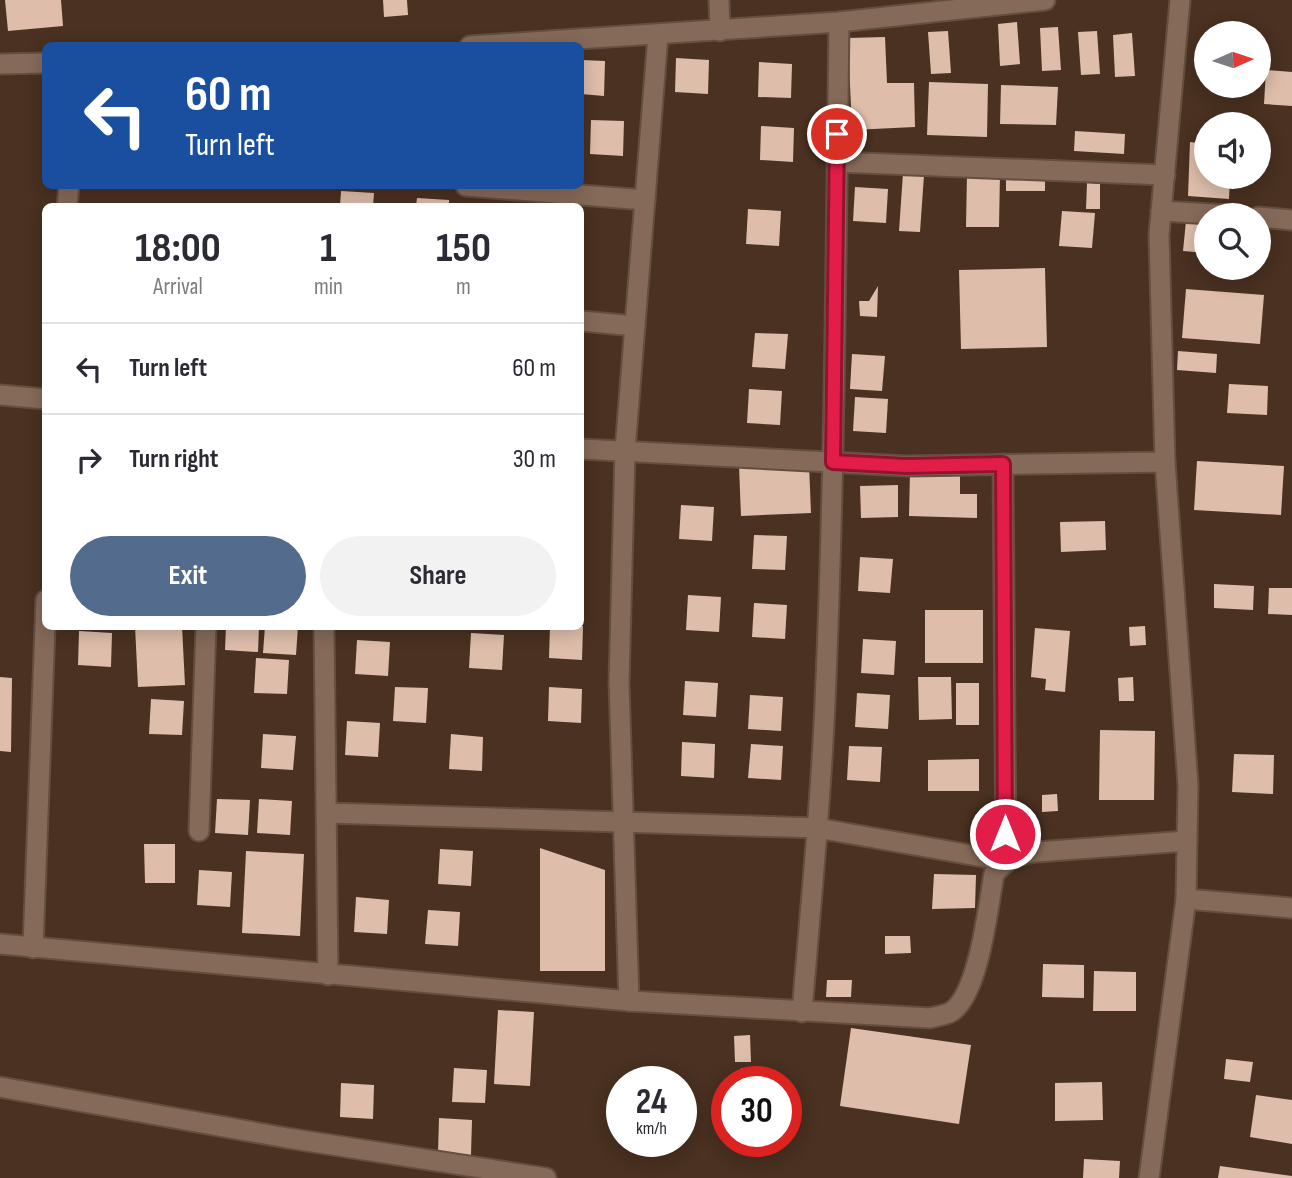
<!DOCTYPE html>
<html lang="en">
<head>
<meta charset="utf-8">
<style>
	:root { --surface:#fff; --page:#f2f2f3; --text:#2b2b33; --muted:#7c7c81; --line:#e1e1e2; --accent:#536c8d }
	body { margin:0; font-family:"Sofia Sans Condensed",sans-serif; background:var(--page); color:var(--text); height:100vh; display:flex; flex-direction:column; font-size:26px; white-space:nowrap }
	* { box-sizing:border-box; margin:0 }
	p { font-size:23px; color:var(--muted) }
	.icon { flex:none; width:38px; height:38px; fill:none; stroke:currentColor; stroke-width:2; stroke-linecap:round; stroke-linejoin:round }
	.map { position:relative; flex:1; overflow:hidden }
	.details { position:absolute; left:42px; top:203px; width:542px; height:427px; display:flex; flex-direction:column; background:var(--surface); border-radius:10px; box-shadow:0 4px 18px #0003 }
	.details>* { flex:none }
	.guide { position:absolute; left:42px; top:42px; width:542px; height:147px; border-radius:10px; box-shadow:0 4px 18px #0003; background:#1a4fa0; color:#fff; overflow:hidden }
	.needle { width:46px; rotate:87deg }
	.fabs { position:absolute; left:1194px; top:21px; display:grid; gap:14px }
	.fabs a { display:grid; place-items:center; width:77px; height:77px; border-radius:50%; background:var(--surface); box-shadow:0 4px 18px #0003; font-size:35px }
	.speed { position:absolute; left:606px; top:1066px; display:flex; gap:14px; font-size:35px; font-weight:700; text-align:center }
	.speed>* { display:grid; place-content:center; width:91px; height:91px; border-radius:50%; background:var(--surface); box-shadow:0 4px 18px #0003; line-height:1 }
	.speed small { font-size:18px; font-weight:400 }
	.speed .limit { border:10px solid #d22; background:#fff; color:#111 }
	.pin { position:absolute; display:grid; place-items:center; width:60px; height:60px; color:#fff; margin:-30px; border:4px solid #fff; border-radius:50%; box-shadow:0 2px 7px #0007 }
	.me { position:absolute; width:77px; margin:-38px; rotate:0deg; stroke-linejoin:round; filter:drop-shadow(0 0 5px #0008) }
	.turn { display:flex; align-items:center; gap:24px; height:147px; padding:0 28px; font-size:32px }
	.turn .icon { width:91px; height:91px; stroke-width:2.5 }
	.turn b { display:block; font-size:49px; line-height:60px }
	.eta { display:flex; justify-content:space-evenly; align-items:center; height:119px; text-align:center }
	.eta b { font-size:42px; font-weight:700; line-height:49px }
	.button { display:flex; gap:14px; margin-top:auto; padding:14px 28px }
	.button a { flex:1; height:80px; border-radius:42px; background:var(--accent); color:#fff; font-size:28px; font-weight:700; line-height:80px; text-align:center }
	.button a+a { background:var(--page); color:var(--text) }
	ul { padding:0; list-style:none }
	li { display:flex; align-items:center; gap:21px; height:91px; padding:0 28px; border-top:2px solid var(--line) }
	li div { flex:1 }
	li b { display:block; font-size:26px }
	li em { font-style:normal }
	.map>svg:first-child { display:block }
</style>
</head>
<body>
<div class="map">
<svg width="1292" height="1178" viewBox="0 0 1292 1178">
	<rect width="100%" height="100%" fill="#4a3121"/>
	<!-- building -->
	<g fill="#debdab">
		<polygon points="5,0 61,0 63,26 8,31"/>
		<polygon points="383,0 407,0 408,15 384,17"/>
		<polygon points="1017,22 1020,64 1000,66 998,24"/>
		<polygon points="1058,27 1061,70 1042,71 1040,28"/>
		<polygon points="948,31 951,73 931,74 928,32"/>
		<polygon points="1097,31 1100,74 1081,75 1078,32"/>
		<polygon points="1132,33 1135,76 1115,77 1113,35"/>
		<polygon points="885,37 887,83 914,83 915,127 852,130 848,38"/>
		<polygon points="676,58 709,60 708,94 675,92"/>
		<polygon points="581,60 605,61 604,96 581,94"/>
		<polygon points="759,62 792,64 791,98 758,97"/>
		<polygon points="1266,70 1292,72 1292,106 1264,104"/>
		<polygon points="929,82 988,84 987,137 927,135"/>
		<polygon points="1001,85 1058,87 1056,125 1000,124"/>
		<polygon points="591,120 624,121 623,156 590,154"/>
		<polygon points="761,126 794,128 793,162 760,160"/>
		<polygon points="1075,131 1125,134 1124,154 1074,151"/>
		<polygon points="1190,142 1206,144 1206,177 1230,177 1229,199 1188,196"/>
		<polygon points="903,173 924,175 920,232 899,231"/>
		<polygon points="967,173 1000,174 999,227 966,227"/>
		<rect x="1006" y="176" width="39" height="15"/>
		<polygon points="1087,183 1100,184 1100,209 1086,209"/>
		<polygon points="855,187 888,189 886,223 853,221"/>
		<polygon points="341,191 374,193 373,206 340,206"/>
		<polygon points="417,198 449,200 449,206 416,206"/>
		<polygon points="748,209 781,211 779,246 746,244"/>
		<polygon points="1062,211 1095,213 1092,248 1059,246"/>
		<polygon points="1186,221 1206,223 1206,253 1183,251"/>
		<polygon points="1045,268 1047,347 961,349 959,270"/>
		<polygon points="878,286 877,317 860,316 859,301 869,301"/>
		<polygon points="1186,289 1264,295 1260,344 1182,338"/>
		<polygon points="755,333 788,334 785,369 752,367"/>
		<polygon points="1178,351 1217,354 1216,373 1177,370"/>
		<polygon points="852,354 885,356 882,391 850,389"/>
		<polygon points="1229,384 1268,386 1267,415 1227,413"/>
		<polygon points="749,389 782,391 780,425 747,423"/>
		<polygon points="855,397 888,399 886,433 853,431"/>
		<polygon points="1197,461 1284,466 1281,515 1194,510"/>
		<polygon points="809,464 811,513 741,516 739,466"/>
		<polygon points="910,472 960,474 960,494 977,494 977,518 909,516"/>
		<polygon points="898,485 898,517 861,518 860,486"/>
		<polygon points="681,505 714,507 712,541 679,539"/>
		<polygon points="1105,521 1106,550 1061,552 1060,522"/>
		<polygon points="754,535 787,536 785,570 752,569"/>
		<polygon points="860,557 893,559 890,593 858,591"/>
		<polygon points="1214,584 1254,586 1253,610 1214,608"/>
		<polygon points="1269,588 1292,588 1292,615 1268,614"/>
		<polygon points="688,595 721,597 719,632 686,630"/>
		<polygon points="754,603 787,605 785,639 752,637"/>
		<rect x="925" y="610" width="58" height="53"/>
		<polygon points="135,626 182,626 185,685 138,687"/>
		<polygon points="226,626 259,626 258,652 225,650"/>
		<polygon points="265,626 298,626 296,655 263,653"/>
		<polygon points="550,626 583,626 582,660 549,658"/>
		<polygon points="1145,626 1146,645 1130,646 1129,627"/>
		<polygon points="1035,628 1070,631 1065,692 1045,690 1046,679 1031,677"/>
		<polygon points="79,631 112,633 111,667 78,665"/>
		<polygon points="471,633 504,635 502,670 469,668"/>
		<polygon points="863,639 896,641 894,675 861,673"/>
		<polygon points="357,640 390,642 388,676 355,674"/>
		<polygon points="256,658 289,660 287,694 254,693"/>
		<polygon points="0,677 12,678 11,752 0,751"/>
		<polygon points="918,677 951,677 952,719 919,720"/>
		<polygon points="1133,677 1134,701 1119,701 1118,678"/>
		<polygon points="685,681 718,683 716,717 683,715"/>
		<rect x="956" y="683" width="23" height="42"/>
		<polygon points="395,687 428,688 426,723 393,721"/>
		<polygon points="549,687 582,689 581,723 548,721"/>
		<polygon points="857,693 890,695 888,729 855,727"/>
		<polygon points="750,695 783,697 781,731 748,729"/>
		<polygon points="151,699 184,701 182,735 149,734"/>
		<polygon points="347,721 380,723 378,757 345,755"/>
		<polygon points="1100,730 1155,731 1154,800 1099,800"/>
		<polygon points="263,734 296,736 293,770 261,768"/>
		<polygon points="451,734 483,737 482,771 449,769"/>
		<polygon points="682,742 715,744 714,778 681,776"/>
		<polygon points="751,744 783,746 781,780 748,778"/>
		<polygon points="849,746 882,747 880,782 847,780"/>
		<polygon points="1234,754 1274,755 1273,794 1232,792"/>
		<polygon points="979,759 979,791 928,791 928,760"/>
		<polygon points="1057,794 1058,811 1042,812 1042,795"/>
		<polygon points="217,799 250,800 248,835 215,833"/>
		<polygon points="259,799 292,801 290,835 257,833"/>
		<polygon points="144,844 175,844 175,883 145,883"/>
		<polygon points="540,848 605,870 605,971 540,971"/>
		<polygon points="440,849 473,851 471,886 438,884"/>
		<polygon points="246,851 304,854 300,936 242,933"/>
		<polygon points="199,870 232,872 230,907 197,905"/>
		<polygon points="934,874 976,875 975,908 932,909"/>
		<polygon points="356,897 389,900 387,934 354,932"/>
		<polygon points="428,910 460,912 458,946 425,944"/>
		<polygon points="885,936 910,936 911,953 885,954"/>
		<polygon points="1043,964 1084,965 1084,998 1042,997"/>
		<polygon points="1094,971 1136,972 1136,1011 1093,1011"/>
		<polygon points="827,980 852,980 851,997 826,997"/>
		<polygon points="498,1010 534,1012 530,1086 494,1084"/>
		<polygon points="851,1028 971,1045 959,1124 840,1106"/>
		<polygon points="750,1035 751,1062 735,1062 734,1036"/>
		<polygon points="1226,1059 1253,1062 1250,1082 1224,1079"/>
		<polygon points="454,1068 487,1070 485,1103 452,1102"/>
		<rect x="741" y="1068" width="22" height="14"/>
		<polygon points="1102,1082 1103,1120 1055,1121 1055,1083"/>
		<polygon points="341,1083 374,1085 373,1119 340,1117"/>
		<polygon points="1256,1095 1292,1100 1292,1144 1250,1137"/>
		<polygon points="439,1118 472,1120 471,1155 438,1153"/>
		<polygon points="1084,1159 1120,1161 1119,1178 1083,1178"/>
		<polygon points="1220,1166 1292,1176 1292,1178 1218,1178"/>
	</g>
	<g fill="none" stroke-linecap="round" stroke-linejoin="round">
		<defs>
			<g id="minor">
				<polyline points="719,0 720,31"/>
				<polyline points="470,46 839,22 1045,0"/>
				<polyline points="0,64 46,63"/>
				<polyline points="837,162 1165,175"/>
				<polyline points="466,186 645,200"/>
				<polyline points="67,206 69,186"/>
				<polyline points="1161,211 1229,215"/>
				<polyline points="1258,217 1292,220"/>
				<polyline points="581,321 635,326"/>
				<polyline points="0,395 46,399"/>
				<polyline points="581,449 906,466 1165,462"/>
				<polyline points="324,626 328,975"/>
				<polyline points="327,813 817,828 1006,861 1003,464"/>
				<polyline points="199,831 206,626"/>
				<polyline points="1186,899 1292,908"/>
				<path d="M0 944 629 1001 930 1018C937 1016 946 1015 951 1012 979 994 988 907 994 874 1007 859 1017 854 1037 852L1187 841"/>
				<polyline points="33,948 46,600"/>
				<polyline points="629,1001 619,683 625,451 658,35"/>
				<path d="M802 1012C811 901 822 790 826 679 835 460 836 241 839 22"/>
				<polyline points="0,1087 287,1138 546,1178"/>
				<polyline points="1149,1178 1186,899 1188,785 1165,462 1159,235 1180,0"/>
			</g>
		</defs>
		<!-- minor casing -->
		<use href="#minor" stroke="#634e40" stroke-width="23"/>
		<!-- minor -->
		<use href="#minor" stroke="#866a59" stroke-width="19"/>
	</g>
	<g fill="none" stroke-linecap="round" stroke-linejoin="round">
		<defs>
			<polyline id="route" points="837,134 833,462 906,466 1003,464 1005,834"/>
		</defs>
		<!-- route casing -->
		<use href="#route" stroke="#92132f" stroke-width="18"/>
		<!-- route -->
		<use href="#route" stroke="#e11d48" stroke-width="12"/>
	</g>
</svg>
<div class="fabs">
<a><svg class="needle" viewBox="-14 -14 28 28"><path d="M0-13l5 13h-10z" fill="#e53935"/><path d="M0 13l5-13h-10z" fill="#7c7c81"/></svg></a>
<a><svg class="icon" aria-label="sound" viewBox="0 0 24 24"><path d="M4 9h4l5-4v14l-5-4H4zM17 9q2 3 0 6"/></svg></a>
<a><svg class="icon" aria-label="search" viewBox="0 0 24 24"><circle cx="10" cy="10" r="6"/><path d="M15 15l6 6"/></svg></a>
</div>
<div class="speed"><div>24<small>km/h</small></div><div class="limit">30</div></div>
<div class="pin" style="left:837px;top:134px;background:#d93025"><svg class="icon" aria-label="arrive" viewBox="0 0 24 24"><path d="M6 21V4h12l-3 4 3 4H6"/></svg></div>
<svg class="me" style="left:1005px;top:834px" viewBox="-20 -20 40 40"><circle r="17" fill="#e11d48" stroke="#fff" stroke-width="3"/><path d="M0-11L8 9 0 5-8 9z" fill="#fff"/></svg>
<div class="guide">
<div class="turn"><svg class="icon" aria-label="left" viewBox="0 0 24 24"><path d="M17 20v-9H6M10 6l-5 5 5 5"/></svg><div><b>60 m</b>Turn left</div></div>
</div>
<section class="details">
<div class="eta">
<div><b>18:00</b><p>Arrival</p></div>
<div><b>1</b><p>min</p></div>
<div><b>150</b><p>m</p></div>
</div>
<ul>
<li><svg class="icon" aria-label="left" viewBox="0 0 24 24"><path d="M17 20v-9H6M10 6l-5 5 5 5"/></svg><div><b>Turn left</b></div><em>60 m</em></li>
<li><svg class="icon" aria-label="right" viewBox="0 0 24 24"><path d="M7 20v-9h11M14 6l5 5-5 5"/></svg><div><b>Turn right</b></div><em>30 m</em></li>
</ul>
<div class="button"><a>Exit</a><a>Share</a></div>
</section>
</div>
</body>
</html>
